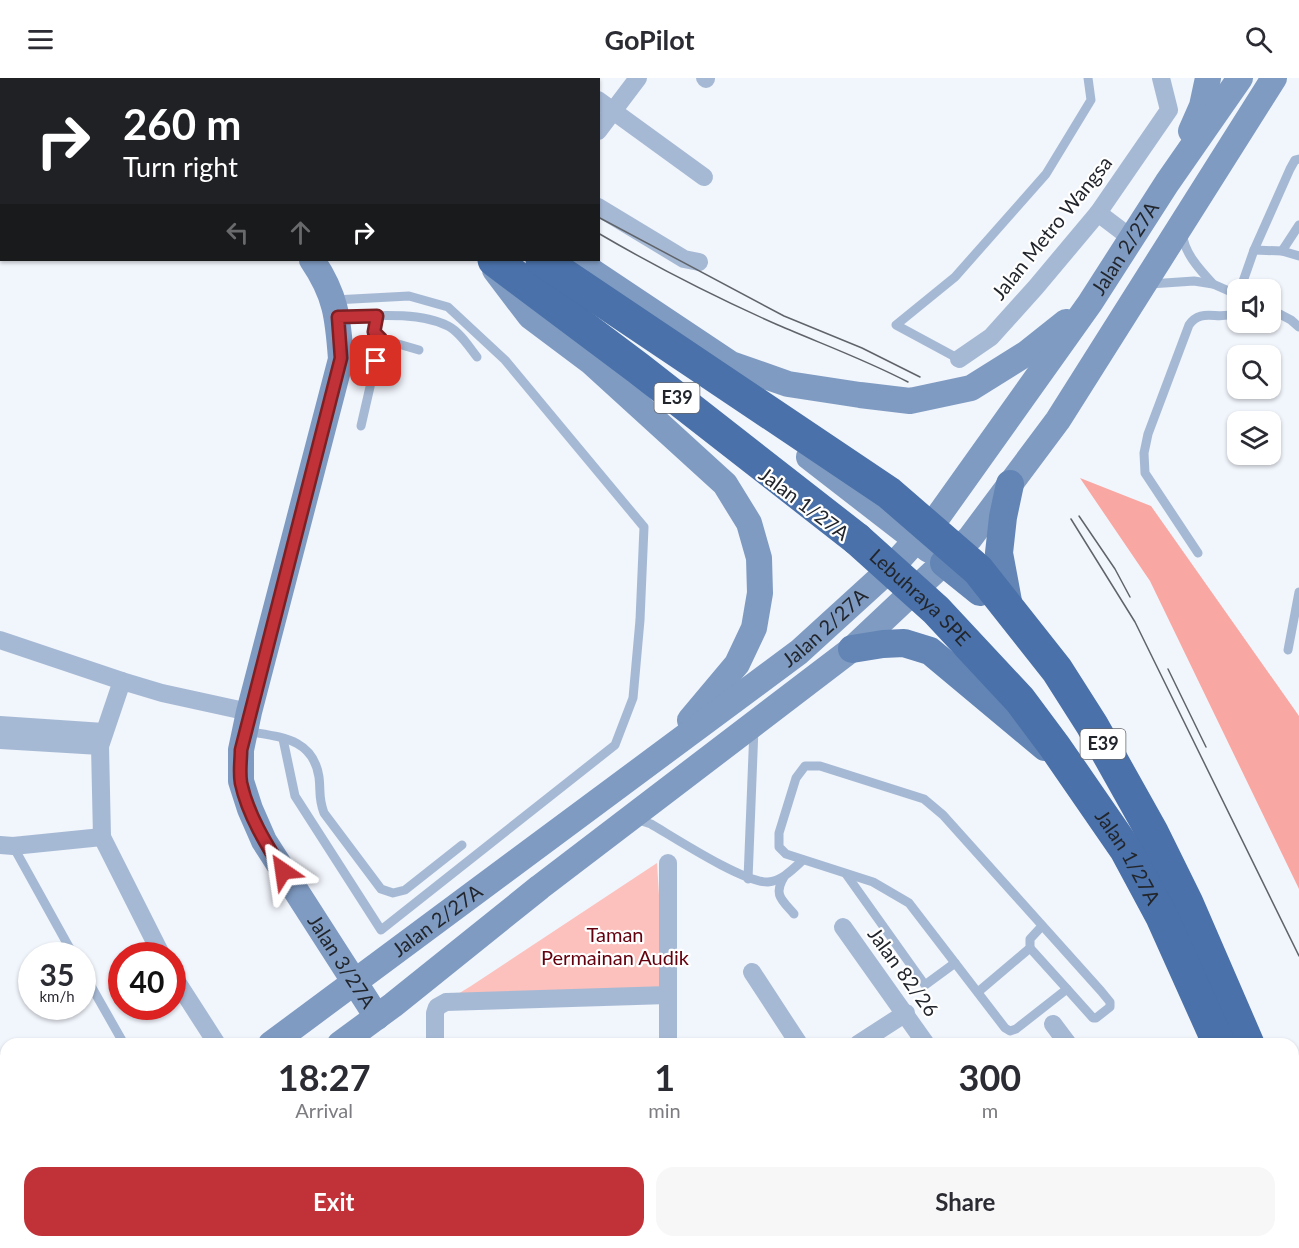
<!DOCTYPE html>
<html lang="en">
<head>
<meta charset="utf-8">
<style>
	:root { --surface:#fff; --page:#f7f7f7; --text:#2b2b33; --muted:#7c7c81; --accent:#c13138 }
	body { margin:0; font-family:Lato,sans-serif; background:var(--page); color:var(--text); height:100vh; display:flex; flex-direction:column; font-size:22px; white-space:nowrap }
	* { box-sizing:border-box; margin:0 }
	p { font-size:20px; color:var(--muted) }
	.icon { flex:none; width:33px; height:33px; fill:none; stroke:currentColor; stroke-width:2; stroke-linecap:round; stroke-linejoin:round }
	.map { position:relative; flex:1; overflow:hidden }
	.sheet { position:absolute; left:0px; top:960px; width:1299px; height:210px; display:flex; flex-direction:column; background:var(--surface); border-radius:18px 18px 0 0; box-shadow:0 2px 4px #0004 }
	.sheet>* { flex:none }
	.guide { position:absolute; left:0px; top:0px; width:600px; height:183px; box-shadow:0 2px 4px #0004; background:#202124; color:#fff; overflow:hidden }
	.tools { position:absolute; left:1227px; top:201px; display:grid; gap:12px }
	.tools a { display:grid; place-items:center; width:54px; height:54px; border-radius:12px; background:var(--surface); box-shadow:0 2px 4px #0004; font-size:30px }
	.speed { position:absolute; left:18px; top:864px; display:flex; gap:12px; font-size:30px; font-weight:700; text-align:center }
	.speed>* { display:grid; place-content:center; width:78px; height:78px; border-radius:50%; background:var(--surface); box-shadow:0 2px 4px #0004; line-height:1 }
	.speed small { font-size:15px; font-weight:400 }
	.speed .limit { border:9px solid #d22; background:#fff; color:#111 }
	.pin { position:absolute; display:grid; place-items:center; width:51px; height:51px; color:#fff; margin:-26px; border-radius:12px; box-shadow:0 3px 9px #0006 }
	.me { position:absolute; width:66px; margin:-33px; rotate:328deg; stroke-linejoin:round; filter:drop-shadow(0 0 4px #0008) }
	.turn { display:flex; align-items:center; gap:21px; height:126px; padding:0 24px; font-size:27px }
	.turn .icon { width:78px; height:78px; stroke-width:2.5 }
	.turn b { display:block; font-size:42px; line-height:51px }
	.lanes { display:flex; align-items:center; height:57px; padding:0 24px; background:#0003; justify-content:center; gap:30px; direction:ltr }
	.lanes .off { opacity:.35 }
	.eta { display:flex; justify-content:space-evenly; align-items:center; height:102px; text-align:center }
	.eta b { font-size:36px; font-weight:700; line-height:42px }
	.button { display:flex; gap:12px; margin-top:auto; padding:12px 24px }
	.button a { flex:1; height:69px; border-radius:18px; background:var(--accent); color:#fff; font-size:24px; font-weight:700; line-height:69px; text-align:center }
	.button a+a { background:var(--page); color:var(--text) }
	header { display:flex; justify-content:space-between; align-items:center; height:78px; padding:0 24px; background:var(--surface); font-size:27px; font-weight:700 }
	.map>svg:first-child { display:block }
</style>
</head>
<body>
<header><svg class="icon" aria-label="menu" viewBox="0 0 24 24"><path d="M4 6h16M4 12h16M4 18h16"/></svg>GoPilot<svg class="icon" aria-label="search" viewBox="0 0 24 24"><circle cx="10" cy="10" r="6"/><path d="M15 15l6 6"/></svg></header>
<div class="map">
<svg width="1299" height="1170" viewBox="0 0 1299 1170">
	<rect width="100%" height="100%" fill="#f1f5fc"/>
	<!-- green -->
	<polygon fill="#fcc1bc" points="657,785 665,913 453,919 471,908"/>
	<!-- forest -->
	<polygon fill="#f9a7a2" points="1080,400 1151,428 1299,638 1299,811 1150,503"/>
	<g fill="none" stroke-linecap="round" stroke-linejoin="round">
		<!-- lane -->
		<g stroke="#a6b9d4" stroke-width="9">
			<path d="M1183 155C1182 173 1201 193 1213 206"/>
			<polyline points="1254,172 1282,173 1299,178"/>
			<polyline points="1282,173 1299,147"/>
			<polyline points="1150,206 1194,203 1213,206 1238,217"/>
			<polyline points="1240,212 1254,172 1290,91 1295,82 1299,81"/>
			<polyline points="1270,231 1291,242 1299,249"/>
			<polyline points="377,238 374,254 381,261 419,272"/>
			<path d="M338 239C370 238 419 233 448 248 460 254 469 269 477 279"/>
			<polyline points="959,281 896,247 955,199 1046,96 1091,22 1088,0"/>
			<polyline points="361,348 381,261"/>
			<path d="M1198 475 1145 395 1144 375 1148 356 1189 247C1201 229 1218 243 1236 235L1238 232"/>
			<polyline points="1288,572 1299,514"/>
			<path d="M246 653C278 659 313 659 319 699 321 714 318 719 324 735L381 811 393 815 405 812 462 767"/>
			<polyline points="283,661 295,718 381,852 615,667 633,620 640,542 644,449 505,282 448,229 409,218 334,222"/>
			<polygon points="805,688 820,688 924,721 943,737 1101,913 1110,924 1110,929 1096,940 1093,940 1067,911 1016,951 1010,953 1005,950 909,825 873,804 786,776 779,769 779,755 796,700"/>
			<path d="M636 741 651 746C675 760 744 805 768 804 782 803 793 791 803 782"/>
			<polyline points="13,768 74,878"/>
			<polyline points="846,796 925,907 955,885"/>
			<path d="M784 799C773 817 782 822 794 836"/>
			<polyline points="748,801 754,650"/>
			<polyline points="1030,870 1067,911"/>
			<polyline points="82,892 124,966"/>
			<polyline points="978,914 1030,870 1030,861 1042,848"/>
			<polyline points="415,1164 415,1170"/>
			<polyline points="550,1164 550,1170"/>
		</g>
		<!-- street -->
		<g stroke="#a6b9d4" stroke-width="18">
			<polyline points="404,0 407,2"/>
			<polyline points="567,0 569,2"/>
			<polyline points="705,0 706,1"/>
			<polyline points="598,22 704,99"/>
			<polyline points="598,53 638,0"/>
			<polyline points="0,65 2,63"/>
			<polyline points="598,129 684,181 699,184"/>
			<polyline points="1098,135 1131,160"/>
			<polyline points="959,281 991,259 1036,209 1098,135 1169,32 1161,0"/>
			<polyline points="0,562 122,603"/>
			<polyline points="0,647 104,654"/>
			<polyline points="0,662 100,668"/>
			<polyline points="0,767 13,768 102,759"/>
			<polyline points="843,849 926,966"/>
			<polyline points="162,878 102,759 100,668 122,603 162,615 249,634"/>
			<polyline points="752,894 799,966"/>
			<polyline points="172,896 217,966"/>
			<polyline points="1053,946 1068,966"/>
			<polyline points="435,966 435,935 437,929 446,924 668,917"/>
			<polyline points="668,966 668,785"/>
			<polyline points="858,966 906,935"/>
			<polyline points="210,1164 210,1170"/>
			<polyline points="317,1164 317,1170"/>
			<polyline points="341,1164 341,1170"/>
			<polyline points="1065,1164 1069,1170"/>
			<polyline points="1212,1164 1217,1170"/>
			<polyline points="983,1170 990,1164"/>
		</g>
		<!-- secondary -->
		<g stroke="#7f9bc2" stroke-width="26">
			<polyline points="22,0 25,2"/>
			<polyline points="1191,53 1202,28 1208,0"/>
			<path id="s1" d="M312 182C336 217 338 240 341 281L249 634 241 672V703L250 731 264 763 377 939"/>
			<polyline points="575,182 731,286 788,306 860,317 910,323 971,310 1027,275 1066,244"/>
			<polyline points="495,192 530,238 590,283 725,406 749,445 759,480 760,515 754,550 737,586 690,642"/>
			<polyline points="809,379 929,472"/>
			<path id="s2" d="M271 966 799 574 889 492 939 437 1090 225 1167 105 1240 0"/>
			<polyline points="340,966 393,927 540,809 852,571 970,460 1058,342 1274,0"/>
			<polyline points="0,1160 6,1157"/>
			<polyline points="63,1170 71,1164"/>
		</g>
		<!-- primary -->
		<g stroke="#6385b5" stroke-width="28">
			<polyline points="944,485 980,514"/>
			<polyline points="1010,534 999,475 1003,439 1010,406"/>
			<polyline points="852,571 883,566 904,565 930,573 1045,669"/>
		</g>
		<!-- highway -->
		<g stroke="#4a71a9" stroke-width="33">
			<polyline points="197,0 200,2"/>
			<polyline points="247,0 250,2"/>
			<polyline points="494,182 638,290 857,461"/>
			<polyline points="1293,1069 1299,1083"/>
			<polyline points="1293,1138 1299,1152"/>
		</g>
		<!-- tram -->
		<g stroke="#60646a" stroke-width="1.5">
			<polyline points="334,0 337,2"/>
			<polyline points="351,0 353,2"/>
			<polyline points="598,139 784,238 862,270 920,299"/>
			<path d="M598 155C656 189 717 220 778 247 822 266 866 282 908 304"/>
			<polyline points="1079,438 1115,491 1130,519"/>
			<polyline points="1071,441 1135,544 1299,878"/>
			<polyline points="1168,591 1206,669"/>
		</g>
		<!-- highway-bridge -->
		<g stroke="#4a71a9" stroke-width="33">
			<polyline points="542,182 889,415 978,492 1057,592 1092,647 1152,754 1187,825 1248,966"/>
			<path id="s3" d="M857 461 936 532 1020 622 1055 669 1126 772 1162 839 1219 966"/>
		</g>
	</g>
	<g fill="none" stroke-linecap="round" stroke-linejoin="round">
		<defs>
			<path id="route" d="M283 793C266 766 248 737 241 705 239 694 241 682 241 672L341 280 338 239 377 238 374 254 381 261 376 283"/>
		</defs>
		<!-- route casing -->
		<use href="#route" stroke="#7d2024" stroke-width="15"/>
		<!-- route -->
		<use href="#route" stroke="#c13138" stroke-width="10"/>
	</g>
	<g text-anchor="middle" stroke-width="4.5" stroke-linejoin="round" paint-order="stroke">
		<!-- shield labels -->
		<g fill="#fff" stroke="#64676b" stroke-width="1.5">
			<rect x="654.5" y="305" width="45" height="30" rx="4.5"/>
			<rect x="1080.5" y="651" width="45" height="30" rx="4.5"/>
		</g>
		<g font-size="18" font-weight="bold" fill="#22262c">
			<text x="677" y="326">E39</text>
			<text x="1103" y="672">E39</text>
		</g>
		<!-- street labels -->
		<g font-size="20" fill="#22262c" stroke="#fff">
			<text transform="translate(1052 150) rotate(-51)" y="7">Jalan Metro Wangsa</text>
			<text dy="7" stroke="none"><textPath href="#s2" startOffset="1179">Jalan 2/27A</textPath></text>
			<text transform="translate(804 426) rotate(37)" y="7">Jalan 1/27A</text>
			<text dy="7" stroke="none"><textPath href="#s3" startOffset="86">Lebuhraya SPE</textPath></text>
			<text dy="7" stroke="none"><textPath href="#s2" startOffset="693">Jalan 2/27A</textPath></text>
			<text dy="7" stroke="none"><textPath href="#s3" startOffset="420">Jalan 1/27A</textPath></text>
			<text dy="7" stroke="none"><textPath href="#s2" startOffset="207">Jalan 2/27A</textPath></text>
			<text dy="7" stroke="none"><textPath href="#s1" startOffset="747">Jalan 3/27A</textPath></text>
			<text transform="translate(903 894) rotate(54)" y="7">Jalan 82/26</text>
		</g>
		<!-- park labels -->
		<g font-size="20" fill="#64010e" stroke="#fff">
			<text x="615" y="864">Taman<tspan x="615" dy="23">Permainan Audik</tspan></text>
		</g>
	</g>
</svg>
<div class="tools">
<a><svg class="icon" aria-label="sound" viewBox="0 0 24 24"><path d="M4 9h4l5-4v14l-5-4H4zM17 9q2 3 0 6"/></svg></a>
<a><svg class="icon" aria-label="search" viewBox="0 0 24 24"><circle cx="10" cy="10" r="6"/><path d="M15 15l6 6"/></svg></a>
<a><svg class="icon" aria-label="layers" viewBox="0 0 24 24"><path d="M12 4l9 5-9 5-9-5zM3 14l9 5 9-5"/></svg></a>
</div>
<div class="speed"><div>35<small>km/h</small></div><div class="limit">40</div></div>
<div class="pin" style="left:376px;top:283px;background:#d93025"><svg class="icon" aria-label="arrive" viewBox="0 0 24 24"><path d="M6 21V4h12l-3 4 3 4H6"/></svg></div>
<svg class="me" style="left:283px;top:793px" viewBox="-20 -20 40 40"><path d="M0-17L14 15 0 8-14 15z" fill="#c13138" stroke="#fff" stroke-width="4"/></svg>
<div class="guide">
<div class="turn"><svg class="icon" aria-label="right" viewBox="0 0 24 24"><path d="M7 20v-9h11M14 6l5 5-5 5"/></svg><div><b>260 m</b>Turn right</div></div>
<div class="lanes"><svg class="icon off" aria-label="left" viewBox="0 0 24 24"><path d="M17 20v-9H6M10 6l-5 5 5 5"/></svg><svg class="icon off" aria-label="ahead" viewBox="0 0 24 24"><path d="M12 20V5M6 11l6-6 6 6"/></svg><svg class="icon" aria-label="right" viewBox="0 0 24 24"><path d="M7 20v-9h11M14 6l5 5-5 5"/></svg></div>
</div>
<section class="sheet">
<div class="eta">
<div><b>18:27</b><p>Arrival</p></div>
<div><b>1</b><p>min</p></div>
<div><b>300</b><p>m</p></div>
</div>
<div class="button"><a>Exit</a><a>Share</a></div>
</section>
</div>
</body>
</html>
